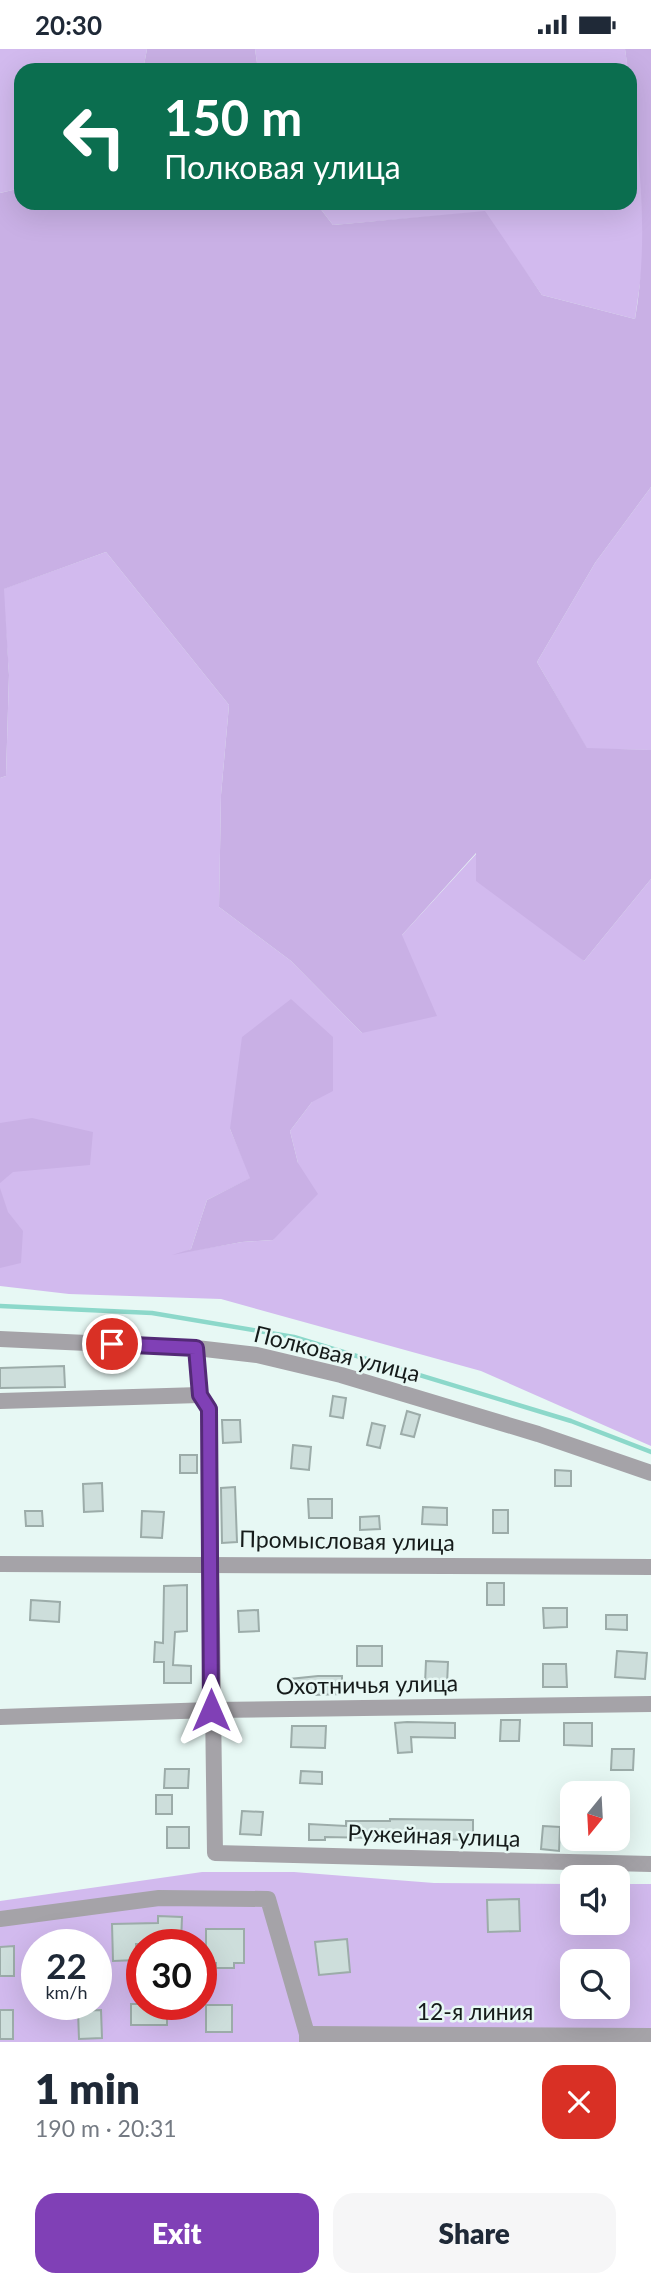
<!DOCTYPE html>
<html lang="en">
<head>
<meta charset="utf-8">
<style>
	:root { --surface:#fff; --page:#f6f6f7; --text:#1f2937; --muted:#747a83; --accent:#8040b6 }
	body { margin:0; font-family:Lato,sans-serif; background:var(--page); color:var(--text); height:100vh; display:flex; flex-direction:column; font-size:26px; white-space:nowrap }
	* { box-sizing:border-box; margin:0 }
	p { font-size:23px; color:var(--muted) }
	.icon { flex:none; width:38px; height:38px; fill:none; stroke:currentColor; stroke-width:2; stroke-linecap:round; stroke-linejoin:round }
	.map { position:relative; height:1993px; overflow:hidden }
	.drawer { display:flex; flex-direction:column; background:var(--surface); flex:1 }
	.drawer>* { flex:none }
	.hud { position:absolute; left:14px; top:14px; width:623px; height:147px; border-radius:21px; box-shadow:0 7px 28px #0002; background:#0b6e4f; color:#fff; overflow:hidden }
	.needle { width:46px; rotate:198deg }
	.controls { position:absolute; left:560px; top:1732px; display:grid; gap:14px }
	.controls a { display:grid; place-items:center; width:70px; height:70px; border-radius:14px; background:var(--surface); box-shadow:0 7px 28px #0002; font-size:35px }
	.speed { position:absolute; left:21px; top:1880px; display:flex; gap:14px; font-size:35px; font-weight:700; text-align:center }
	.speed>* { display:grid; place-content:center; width:91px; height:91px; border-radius:50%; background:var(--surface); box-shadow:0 7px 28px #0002; line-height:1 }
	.speed small { font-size:18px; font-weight:400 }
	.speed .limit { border:10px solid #d22; background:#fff; color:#111 }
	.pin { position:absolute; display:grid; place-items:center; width:60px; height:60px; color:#fff; margin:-30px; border:4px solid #fff; border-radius:50%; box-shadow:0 2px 7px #0007 }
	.me { position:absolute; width:77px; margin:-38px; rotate:0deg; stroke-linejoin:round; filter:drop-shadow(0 0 5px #0008) }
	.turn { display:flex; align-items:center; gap:24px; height:147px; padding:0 35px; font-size:32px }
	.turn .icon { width:91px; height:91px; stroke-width:2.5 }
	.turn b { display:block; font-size:49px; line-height:60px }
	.round { display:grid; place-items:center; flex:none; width:74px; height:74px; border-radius:21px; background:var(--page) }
	.headline { display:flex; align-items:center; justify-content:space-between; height:119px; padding:0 35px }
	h1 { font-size:42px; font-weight:800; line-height:52px }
	.primary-button { display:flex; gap:14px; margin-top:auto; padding:14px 35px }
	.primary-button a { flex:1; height:80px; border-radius:21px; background:var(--accent); color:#fff; font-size:28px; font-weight:800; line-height:80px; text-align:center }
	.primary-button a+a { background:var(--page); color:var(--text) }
	.status { display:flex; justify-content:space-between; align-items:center; height:49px; padding:0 35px; background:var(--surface); direction:ltr }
	.status svg { height:19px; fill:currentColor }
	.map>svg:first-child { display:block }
</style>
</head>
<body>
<div class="status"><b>20:30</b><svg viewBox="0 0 49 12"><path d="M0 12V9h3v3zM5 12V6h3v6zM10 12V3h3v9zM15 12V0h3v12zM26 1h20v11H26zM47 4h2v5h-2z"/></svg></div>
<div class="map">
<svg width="651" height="1993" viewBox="0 0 651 1993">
	<rect width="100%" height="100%" fill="#e7f8f4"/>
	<!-- green -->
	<g fill="#d2baee" fill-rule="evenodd">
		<polygon points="0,0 147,0 143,21 21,21 21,139 0,144"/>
		<polygon points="255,0 625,0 628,21 258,21"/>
		<polygon points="630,35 643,121 643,213 635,270 542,246 484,163 333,176 316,154 630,154"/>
		<polygon points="651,438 651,701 587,700 537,613 595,514"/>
		<path d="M106 503 229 656 221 746 219 858 291 912 362 984 402 886 477 804 584 912 651 830V1397L481 1322 221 1250 69 1245 0 1237V729L6 727 9 626 3 540ZM312 1053 290 1082 298 1114 273 1191 242 1193 184 1203 191 1200 207 1151 251 1129 230 1080Z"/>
		<path d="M202 1823H294L434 1834 572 1835V1874H618V1835H651V1993H0V1852ZM37 1895H96V1955H37ZM142 1895H201V1955H142ZM572 1913H618V1958H572Z"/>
	</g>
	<!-- forest -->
	<g fill="#c9b0e5">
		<polygon points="147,0 255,0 258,21 143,21"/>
		<path d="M625 0H651V438L595 514 537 613 587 699 651 701V830L584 912 476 832V804L402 886 437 967 362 984 291 912 219 858 221 746 229 656 106 503 4 540 9 626 6 727 0 729V144L21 139V154H316L333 176 485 162 542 246 635 270C651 180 637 87 625 0Z"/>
		<polygon points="291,950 333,988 333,1042 312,1053 290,1082 298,1114 318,1145 273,1191 242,1193 172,1206 191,1200 207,1151 250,1129 230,1080 242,988"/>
		<polygon points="32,1069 93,1083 90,1116 13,1123 0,1134 0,1074"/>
		<polygon points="0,1139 8,1163 23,1182 21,1214 0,1219"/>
	</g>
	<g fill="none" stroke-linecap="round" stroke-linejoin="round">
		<!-- stream -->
		<polyline stroke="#8cd8ca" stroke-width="4.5" points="0,1257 152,1264 294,1288 571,1372 651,1403"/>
	</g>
	<!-- building -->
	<g fill="#cddedb" stroke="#9caca9" stroke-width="2">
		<polygon points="64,1317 65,1338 0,1339 0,1319"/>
		<polygon points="333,1347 346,1349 343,1369 330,1367"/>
		<polygon points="407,1362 420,1366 414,1388 401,1385"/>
		<polygon points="222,1371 240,1371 241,1393 223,1394"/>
		<polygon points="372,1374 385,1377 380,1399 367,1396"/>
		<polygon points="293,1396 311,1398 309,1421 291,1419"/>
		<rect x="180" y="1406" width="17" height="18"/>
		<polygon points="555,1421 571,1422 571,1437 555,1437"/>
		<polygon points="102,1434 103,1462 84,1463 83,1435"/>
		<polygon points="235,1438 237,1493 222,1494 221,1439"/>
		<polygon points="308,1450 332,1450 332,1469 309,1469"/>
		<polygon points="423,1458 447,1459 447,1476 422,1475"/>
		<rect x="493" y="1461" width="15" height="23"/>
		<polygon points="25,1462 42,1462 43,1477 26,1477"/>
		<polygon points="142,1462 164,1463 162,1489 141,1488"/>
		<polygon points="379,1467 380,1480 360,1481 360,1468"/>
		<rect x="487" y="1534" width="17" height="22"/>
		<polygon points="187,1536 187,1582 175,1583 173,1616 191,1617 191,1634 164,1634 164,1613 154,1613 155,1593 163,1594 164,1537"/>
		<polygon points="31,1551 60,1553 59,1573 30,1571"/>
		<polygon points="543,1559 567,1559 567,1578 544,1579"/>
		<polygon points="258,1561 259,1582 239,1583 238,1562"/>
		<polygon points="606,1566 627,1566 627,1581 606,1580"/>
		<rect x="357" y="1597" width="25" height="20"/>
		<polygon points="617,1602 647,1604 645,1630 615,1628"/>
		<polygon points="426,1612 448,1613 447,1636 425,1635"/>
		<polygon points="543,1615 566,1615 567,1638 543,1638"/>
		<polygon points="318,1627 342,1627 342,1645 314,1646 314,1641 292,1644 290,1630"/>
		<polygon points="501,1671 520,1671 519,1692 500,1692"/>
		<polygon points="407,1673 455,1674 455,1689 411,1688 412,1703 398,1704 395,1674"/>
		<polygon points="564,1674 592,1674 592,1697 564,1696"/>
		<polygon points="292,1677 326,1677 325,1699 291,1698"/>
		<polygon points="612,1700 634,1700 633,1721 611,1721"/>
		<polygon points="165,1720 189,1720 188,1739 164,1739"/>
		<polygon points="301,1722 322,1723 322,1735 300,1734"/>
		<rect x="156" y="1746" width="16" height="19"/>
		<polygon points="242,1762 263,1763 261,1786 240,1785"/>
		<polygon points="390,1770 473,1771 473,1791 325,1788 325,1791 309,1791 309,1775 346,1777 346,1772 390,1772"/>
		<polygon points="543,1777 560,1778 559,1802 541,1800"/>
		<rect x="167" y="1778" width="22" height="21"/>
		<polygon points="519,1850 520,1882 488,1883 487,1851"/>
		<polygon points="158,1867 182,1868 181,1895 136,1895 137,1911 113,1912 112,1875 158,1874"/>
		<polygon points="206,1880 244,1880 244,1914 234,1914 234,1919 216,1919 216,1914 206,1914"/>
		<polygon points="347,1890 350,1923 319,1926 315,1893"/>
		<polygon points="14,1897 14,1927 0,1927 0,1898"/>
		<rect x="131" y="1955" width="36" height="21"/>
		<rect x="206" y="1956" width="26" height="27"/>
		<rect x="0" y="1961" width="13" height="29"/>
		<polygon points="101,1961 102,1989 79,1990 78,1962"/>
	</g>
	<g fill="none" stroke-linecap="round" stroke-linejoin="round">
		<!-- minor -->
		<g stroke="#a5a3a8" stroke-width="16">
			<polyline points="0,1290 196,1299 257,1306 341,1326 538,1385 651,1424"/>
			<polyline points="196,1299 200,1346 209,1360 215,1804 651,1815"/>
			<polyline points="0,1352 200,1346"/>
			<polyline points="0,1515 651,1518"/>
			<polyline points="0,1668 211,1661 651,1655"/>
			<polyline points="0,1870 159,1849 268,1850 307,1985"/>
			<polyline points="307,1993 307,1985 651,1987"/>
		</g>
	</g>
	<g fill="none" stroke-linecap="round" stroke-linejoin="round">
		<defs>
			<polyline id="route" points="112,1295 196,1299 200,1346 209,1360 211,1661"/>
		</defs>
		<!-- route casing -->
		<use href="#route" stroke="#532a76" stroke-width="18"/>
		<!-- route -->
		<use href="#route" stroke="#8040b6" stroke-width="12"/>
	</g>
	<g text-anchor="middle" stroke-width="5" stroke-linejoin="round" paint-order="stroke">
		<!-- street labels -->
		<g font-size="23" fill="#151b1a" stroke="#e7f8f4">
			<text transform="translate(337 1305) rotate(14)" y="8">Полковая улица</text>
			<text transform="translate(347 1492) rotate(1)" y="8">Промысловая улица</text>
			<text transform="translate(367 1636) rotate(-1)" y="8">Охотничья улица</text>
			<text transform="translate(434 1787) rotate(2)" y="8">Ружейная улица</text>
			<text x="475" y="1971">12-я линия</text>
		</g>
	</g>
</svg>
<div class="controls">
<a><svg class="needle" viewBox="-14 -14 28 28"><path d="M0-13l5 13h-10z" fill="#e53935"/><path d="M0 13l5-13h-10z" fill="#747a83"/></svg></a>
<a><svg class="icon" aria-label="sound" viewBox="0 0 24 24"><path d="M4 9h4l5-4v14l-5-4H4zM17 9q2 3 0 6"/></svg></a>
<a><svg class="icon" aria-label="search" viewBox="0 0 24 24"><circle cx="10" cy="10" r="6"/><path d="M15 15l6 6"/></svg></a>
</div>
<div class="speed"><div>22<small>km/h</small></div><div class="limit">30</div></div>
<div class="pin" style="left:112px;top:1295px;background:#d93025"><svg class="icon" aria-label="arrive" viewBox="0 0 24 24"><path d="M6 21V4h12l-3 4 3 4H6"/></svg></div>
<svg class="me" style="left:211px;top:1661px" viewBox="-20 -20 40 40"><path d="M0-17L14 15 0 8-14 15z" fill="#8040b6" stroke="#fff" stroke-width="4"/></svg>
<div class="hud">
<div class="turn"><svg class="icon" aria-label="left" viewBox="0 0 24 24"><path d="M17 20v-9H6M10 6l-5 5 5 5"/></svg><div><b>150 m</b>Полковая улица</div></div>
</div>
</div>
<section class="drawer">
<div class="headline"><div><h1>1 min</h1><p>190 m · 20:31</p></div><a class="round" style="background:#d93025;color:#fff"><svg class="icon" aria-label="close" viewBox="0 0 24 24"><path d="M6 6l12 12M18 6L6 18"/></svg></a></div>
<div class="primary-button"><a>Exit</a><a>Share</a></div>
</section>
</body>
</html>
